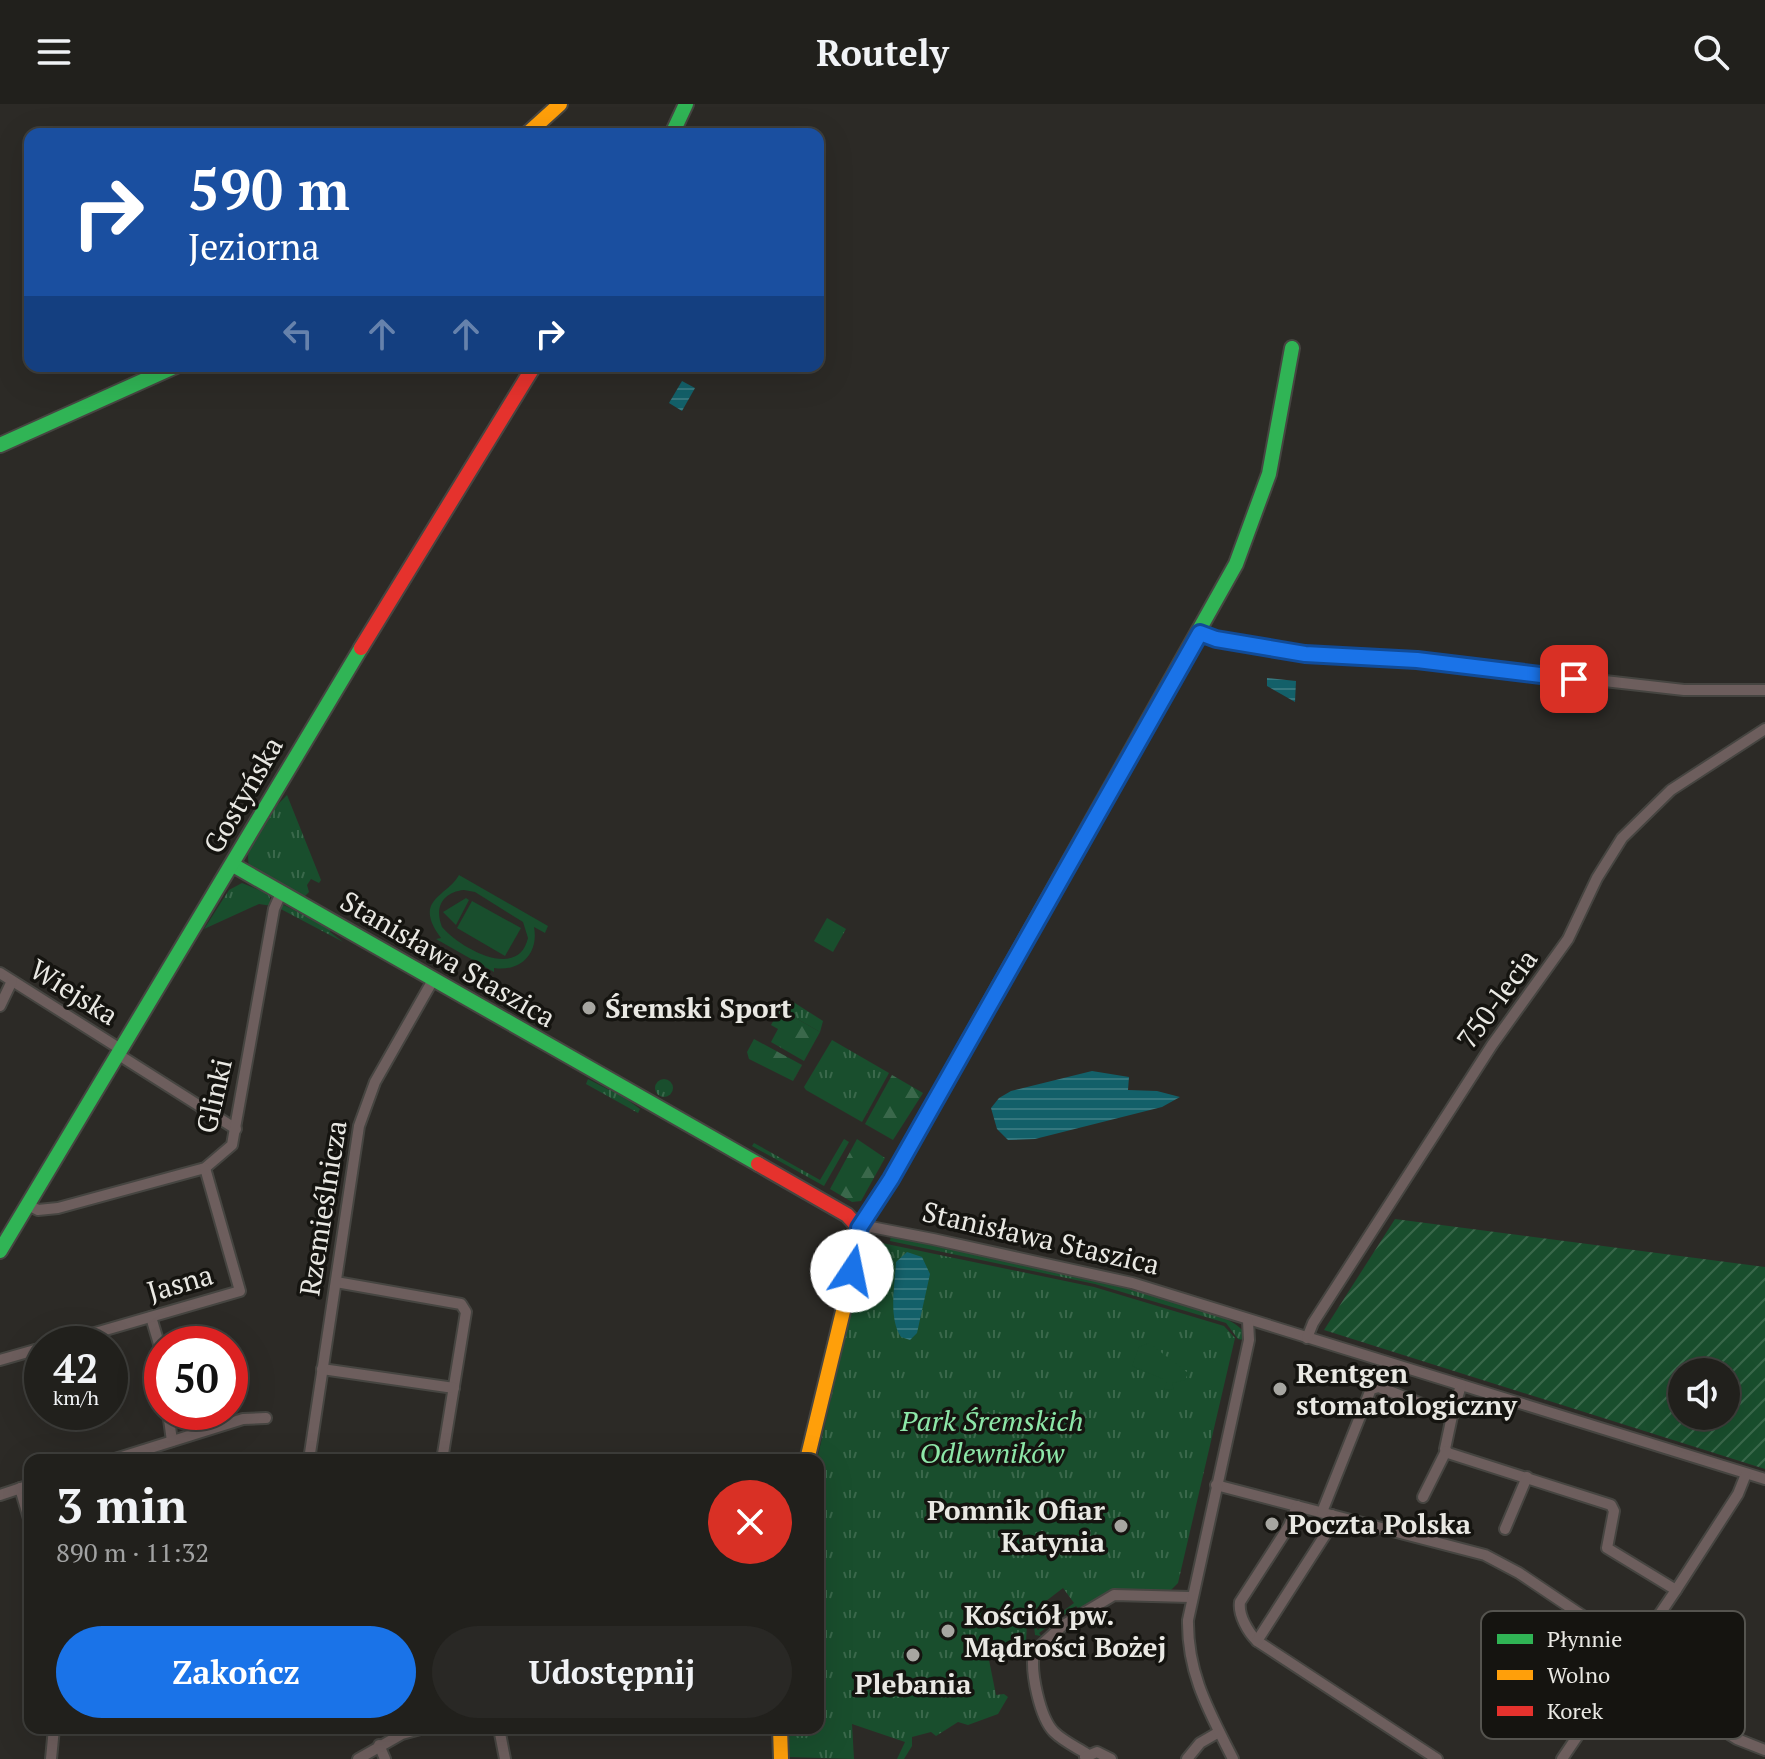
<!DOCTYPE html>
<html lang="pl">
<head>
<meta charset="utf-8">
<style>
	:root { --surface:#21201c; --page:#292825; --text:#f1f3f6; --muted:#a2a3a3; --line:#3e3e3b; --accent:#1a73e8 }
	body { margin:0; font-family:"PT Serif",serif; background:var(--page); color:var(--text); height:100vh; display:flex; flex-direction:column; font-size:30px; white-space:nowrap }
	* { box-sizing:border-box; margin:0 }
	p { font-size:26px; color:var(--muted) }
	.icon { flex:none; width:44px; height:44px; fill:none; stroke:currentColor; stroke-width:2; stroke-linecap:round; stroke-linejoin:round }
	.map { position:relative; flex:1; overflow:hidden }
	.drawer { position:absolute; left:24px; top:1350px; width:800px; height:280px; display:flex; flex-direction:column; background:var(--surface); border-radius:16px; box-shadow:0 8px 32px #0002,0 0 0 2px var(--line) }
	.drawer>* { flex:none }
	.guide { position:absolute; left:24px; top:24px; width:800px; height:244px; border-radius:16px; box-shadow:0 8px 32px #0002,0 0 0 2px var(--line); background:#1a4fa0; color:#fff; overflow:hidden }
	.buttons { position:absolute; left:1668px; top:1254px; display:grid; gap:16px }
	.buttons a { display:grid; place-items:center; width:72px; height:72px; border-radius:50%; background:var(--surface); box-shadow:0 8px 32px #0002,0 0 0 2px var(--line); font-size:40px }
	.speed { position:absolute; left:24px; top:1222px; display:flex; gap:16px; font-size:40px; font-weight:700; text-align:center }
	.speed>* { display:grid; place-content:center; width:104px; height:104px; border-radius:50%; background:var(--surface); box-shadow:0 8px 32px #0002,0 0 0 2px var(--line); line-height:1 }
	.speed small { font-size:20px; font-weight:400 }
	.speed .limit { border:12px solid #d22; background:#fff; color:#111 }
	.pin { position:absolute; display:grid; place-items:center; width:68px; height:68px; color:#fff; margin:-34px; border-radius:16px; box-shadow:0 4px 12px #0006 }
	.me { position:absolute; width:88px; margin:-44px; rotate:11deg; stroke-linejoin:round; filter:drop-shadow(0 0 6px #0008) }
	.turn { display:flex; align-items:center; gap:28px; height:168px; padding:0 32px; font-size:36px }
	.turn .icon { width:104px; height:104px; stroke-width:2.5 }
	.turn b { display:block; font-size:56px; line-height:68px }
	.lanes { display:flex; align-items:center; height:76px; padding:0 32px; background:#0003; justify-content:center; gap:40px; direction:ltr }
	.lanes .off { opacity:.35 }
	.round { display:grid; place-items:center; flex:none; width:84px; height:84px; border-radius:42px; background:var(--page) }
	.summary { display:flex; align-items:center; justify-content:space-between; height:136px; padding:0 32px }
	h1 { font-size:48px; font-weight:700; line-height:60px }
	.primary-button { display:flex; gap:16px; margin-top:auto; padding:16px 32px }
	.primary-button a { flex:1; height:92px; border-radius:48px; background:var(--accent); color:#fff; font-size:32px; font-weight:700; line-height:92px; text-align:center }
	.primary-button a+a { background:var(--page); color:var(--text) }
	header { display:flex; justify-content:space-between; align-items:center; height:104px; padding:0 32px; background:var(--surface); font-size:36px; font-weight:700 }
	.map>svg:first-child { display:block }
</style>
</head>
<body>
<header><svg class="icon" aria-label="menu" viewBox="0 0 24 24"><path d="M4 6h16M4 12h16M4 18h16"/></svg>Routely<svg class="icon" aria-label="search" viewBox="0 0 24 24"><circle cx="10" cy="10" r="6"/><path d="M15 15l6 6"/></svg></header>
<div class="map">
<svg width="1765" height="1655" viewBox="0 0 1765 1655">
	<defs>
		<pattern id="grass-tufts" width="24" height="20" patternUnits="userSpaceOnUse" patternTransform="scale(2)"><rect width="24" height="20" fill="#194e2d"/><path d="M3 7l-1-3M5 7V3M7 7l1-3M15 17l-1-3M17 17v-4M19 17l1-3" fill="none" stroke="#3a684b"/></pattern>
		<pattern id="forest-firs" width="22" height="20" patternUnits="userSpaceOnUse" patternTransform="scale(2)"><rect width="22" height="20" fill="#194e2d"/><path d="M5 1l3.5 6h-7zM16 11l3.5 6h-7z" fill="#3a684b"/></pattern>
		<pattern id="garden-furrows" width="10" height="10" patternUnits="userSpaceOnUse" patternTransform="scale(2)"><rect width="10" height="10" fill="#194e2d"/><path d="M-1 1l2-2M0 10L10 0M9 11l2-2" fill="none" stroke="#3a684b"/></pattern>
		<pattern id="water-rules" width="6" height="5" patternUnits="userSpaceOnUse" patternTransform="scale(2)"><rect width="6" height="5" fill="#136069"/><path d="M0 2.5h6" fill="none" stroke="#35777e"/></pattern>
	</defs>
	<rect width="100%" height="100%" fill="#2c2a26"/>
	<!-- grass -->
	<g fill="url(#grass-tufts)">
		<path d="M287 691 321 776 319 779 311 775 307 781 309 788 304 793 250 764C240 739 271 707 287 691Z"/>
		<polygon points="242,779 269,790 272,802 259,800 204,825 229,786"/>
		<polygon points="280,799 331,825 330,828 343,838 277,803"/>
		<polygon points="827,814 846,825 833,848 814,837"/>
		<polygon points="787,894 823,917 820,928 780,905"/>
		<polygon points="832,936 889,969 862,1018 806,986 804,983"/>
		<polygon points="588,975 609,986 613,985 640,1005 638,1009 586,980"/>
		<circle cx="664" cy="984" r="9"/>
		<polygon points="844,1035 849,1038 824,1082 752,1042 754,1039 820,1076"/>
		<path d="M891 1131C945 1142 1219 1194 1242 1226L1244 1236 1238 1235 1226 1219 1095 1180 890 1137Z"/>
		<polygon points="882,1139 1094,1183 1224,1222 1235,1234 1178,1479 1170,1487 1112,1486 1080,1506 1076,1502 1039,1529 1041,1532 1035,1531 1034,1522 1038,1526 1074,1499 1063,1484 1024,1514 1027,1519 1026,1538 989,1556 996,1591 1004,1590 1008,1593 998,1610 968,1621 958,1618 936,1632 931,1628 912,1633 912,1642 904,1655 897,1655 905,1638 852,1620 854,1655 788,1653 788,1624 818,1624 817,1356 864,1148 878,1152"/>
	</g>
	<!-- forest -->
	<g fill="url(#forest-firs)">
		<polygon points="780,905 820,928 804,957 771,938 778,925 771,921"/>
		<polygon points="754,935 802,961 793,977 749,955 747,948"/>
		<polygon points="892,971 923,989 893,1036 865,1020"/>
		<polygon points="857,1035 885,1054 861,1097 852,1098 830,1085"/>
	</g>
	<!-- garden -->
	<path fill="url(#garden-furrows)" fill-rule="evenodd" d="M1395 1115 1765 1163V1365L1324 1226ZM1682 1268H1726V1312H1682Z"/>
	<!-- pitch -->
	<g fill="#194e2d" fill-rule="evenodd">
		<path d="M459 771 548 822 545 829 534 823C539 850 520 868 494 864V868L436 835 441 834C412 795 447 793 459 771ZM464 786 475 788 523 818 528 834C518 877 460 844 442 823 434 803 443 788 464 786Z"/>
		<polygon points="466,794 469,796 456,821 443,808"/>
		<polygon points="472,797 521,824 505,852 457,824"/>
		<polygon points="1149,1239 1188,1269 1185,1276 1172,1279 1174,1286 1164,1285 1167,1278 1163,1275 1132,1262 1139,1243"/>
	</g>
	<!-- water -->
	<g fill="url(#water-rules)">
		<polygon points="682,277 695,284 682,307 669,299"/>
		<polygon points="1267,574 1296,577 1295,598 1267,582"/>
		<polygon points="1092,967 1129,973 1128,986 1157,987 1180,993 1162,1003 1035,1035 1008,1036 997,1025 991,1004 999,994 1011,987"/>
		<path d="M907 1148 922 1153 930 1170 917 1229 910 1236 901 1233C888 1214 895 1180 896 1158Z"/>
	</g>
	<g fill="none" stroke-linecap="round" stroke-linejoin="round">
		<defs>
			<g id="street">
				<polyline points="1200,529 1216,535 1311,551 1428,557 1684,586 1765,586"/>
				<polyline points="0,869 122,946"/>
				<polyline points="0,902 12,877"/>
				<polyline points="119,951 236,1025"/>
				<polyline points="28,1101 38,1106 58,1104 205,1064 232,1041 274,805 281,789"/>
				<polyline points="859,1124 871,1123 933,1135 1132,1179 1765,1375"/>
				<polyline points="336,1178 461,1200 466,1208 442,1356"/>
				<polyline points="151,1213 162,1250"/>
				<polyline points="1307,1234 1313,1219 1492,941 1568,835 1597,774 1622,734 1671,686 1765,625"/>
				<polyline points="57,1240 240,1187 205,1064"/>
				<polyline points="0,1256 42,1244"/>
				<polyline points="322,1265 454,1284"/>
				<polyline points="168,1308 172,1337"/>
				<polyline points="1452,1312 1445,1345 1448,1349 1611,1401 1614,1407 1607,1444 1676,1486"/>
				<polyline points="112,1356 243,1315 266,1314"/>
				<polyline points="309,1356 359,1022 375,978 433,876"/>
				<polyline points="1216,1381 1485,1451 1519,1469 1635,1547"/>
				<polyline points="20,1384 30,1418"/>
				<polyline points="0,1391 30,1381"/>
				<polyline points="1423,1393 1446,1347"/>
				<path d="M1297 1402 1289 1422 1240 1498C1238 1511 1248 1528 1257 1537L1437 1655"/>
				<polyline points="1322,1408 1371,1285 1379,1283 1452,1312 1461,1281"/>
				<polyline points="1505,1425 1527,1373"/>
				<polyline points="1257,1537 1327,1428 1332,1411"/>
				<polyline points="1624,1564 1737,1635 1765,1646"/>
				<polyline points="499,1624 505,1655"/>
				<polyline points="379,1641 385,1655"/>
				<path d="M1087 1650C1076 1643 1063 1637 1054 1628 1040 1614 1030 1568 1034 1548L1062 1522 1114 1491 1190 1493"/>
				<polyline points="1085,1653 1097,1648 1111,1655"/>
				<polyline points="51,1655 54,1624"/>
				<polyline points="358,1655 402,1630 424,1624"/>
				<polyline points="1187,1655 1200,1639 1219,1628"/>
				<path d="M1233 1655C1210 1609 1187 1570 1188 1516L1249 1236 1248 1217"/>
				<polyline points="1562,1655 1676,1486 1738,1390 1746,1370"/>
			</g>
			<g id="fast">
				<polyline points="672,30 686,0"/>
				<polyline points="0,341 176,262"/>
				<polyline points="233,761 758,1060"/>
				<polyline points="859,1124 891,1075 1236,460 1269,370 1292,244"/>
				<polyline points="0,1147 361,544"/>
			</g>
			<g id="slow">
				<polyline points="527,30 560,0"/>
				<polyline points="807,1356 860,1137 859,1124"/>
				<polyline points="780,1624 781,1655"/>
			</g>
			<g id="jam">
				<polyline points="361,544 534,262"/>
				<polyline points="758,1060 847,1111 859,1124"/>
			</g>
		</defs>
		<!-- street casing -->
		<use href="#street" stroke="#464541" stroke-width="14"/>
		<!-- fast casing -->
		<use href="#fast" stroke="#464541" stroke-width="18"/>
		<!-- slow casing -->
		<use href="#slow" stroke="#464541" stroke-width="18"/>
		<!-- jam casing -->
		<use href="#jam" stroke="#464541" stroke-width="18"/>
		<!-- street -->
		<use href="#street" stroke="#6d5e5d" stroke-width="10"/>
		<!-- fast -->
		<use href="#fast" stroke="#30b455" stroke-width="14"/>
		<!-- slow -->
		<use href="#slow" stroke="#ff9f0a" stroke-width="14"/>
		<!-- jam -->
		<use href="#jam" stroke="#e5322d" stroke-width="14"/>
	</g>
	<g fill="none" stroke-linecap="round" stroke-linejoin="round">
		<defs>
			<polyline id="route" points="852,1167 860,1137 859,1124 891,1075 1200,529 1216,535 1305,550 1417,556 1574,575"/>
		</defs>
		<!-- route casing -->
		<use href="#route" stroke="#114b97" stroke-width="20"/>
		<!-- route -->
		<use href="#route" stroke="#1a73e8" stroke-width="14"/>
	</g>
	<!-- markers -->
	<g fill="#a7a6a1" stroke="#151410" stroke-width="3">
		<circle cx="589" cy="904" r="8"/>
		<circle cx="1280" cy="1285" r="8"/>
		<circle cx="1272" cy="1420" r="8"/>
		<circle cx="1121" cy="1422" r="8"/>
		<circle cx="948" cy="1527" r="8"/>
		<circle cx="913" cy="1551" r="8"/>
	</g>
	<g text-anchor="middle" stroke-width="7" stroke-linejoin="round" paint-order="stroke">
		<!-- street labels -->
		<g font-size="28" fill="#e9e8e3" stroke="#151410">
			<text transform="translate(243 691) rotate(-60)" y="10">Gostyńska</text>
			<text transform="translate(448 855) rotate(30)" y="10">Stanisława Staszica</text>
			<text transform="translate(74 888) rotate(32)" y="10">Wiejska</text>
			<text transform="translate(1497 895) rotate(-54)" y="10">750-lecia</text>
			<text transform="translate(214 992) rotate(-77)" y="10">Glinki</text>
			<text transform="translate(323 1104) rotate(-81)" y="10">Rzemieślnicza</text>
			<text transform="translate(1041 1134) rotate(13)" y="10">Stanisława Staszica</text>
			<text transform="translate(180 1179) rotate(-16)" y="10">Jasna</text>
		</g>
		<!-- poi labels -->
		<g font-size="28" font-weight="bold" fill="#e9e8e3" stroke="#151410" text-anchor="start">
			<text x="605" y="914">Śremski Sport</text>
			<text x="1296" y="1279">Rentgen<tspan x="1296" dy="32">stomatologiczny</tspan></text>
			<text x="1105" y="1416" text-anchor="end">Pomnik Ofiar<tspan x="1105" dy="32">Katynia</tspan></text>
			<text x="1288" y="1430">Poczta Polska</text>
			<text x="964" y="1521">Kościół pw.<tspan x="964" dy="32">Mądrości Bożej</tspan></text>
			<text x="913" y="1590" text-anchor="middle">Plebania</text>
		</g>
		<!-- park labels -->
		<g font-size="28" font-style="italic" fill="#8de7a8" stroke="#151410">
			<text x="992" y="1327">Park Śremskich<tspan x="992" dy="32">Odlewników</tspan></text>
		</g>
	</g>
	<!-- legend -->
	<rect x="1481" y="1507" width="264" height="128" rx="12" fill="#151410" stroke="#55544f" stroke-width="2"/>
	<rect x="1497" y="1530" width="36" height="10" fill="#30b455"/>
	<rect x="1497" y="1566" width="36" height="10" fill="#ff9f0a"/>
	<rect x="1497" y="1602" width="36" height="10" fill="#e5322d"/>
	<g font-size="22" fill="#e9e8e3">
		<text x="1547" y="1543">Płynnie</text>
		<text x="1547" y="1579">Wolno</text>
		<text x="1547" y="1615">Korek</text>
	</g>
</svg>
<div class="buttons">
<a><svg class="icon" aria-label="sound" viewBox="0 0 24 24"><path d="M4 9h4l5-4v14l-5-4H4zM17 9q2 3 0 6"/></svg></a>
</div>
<div class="speed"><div>42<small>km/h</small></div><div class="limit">50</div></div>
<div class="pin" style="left:1574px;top:575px;background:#d93025"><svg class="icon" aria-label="arrive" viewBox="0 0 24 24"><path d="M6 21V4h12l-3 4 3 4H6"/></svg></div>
<svg class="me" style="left:852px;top:1167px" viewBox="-20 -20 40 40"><circle r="19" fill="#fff"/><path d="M0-13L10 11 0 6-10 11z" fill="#1a73e8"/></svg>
<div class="guide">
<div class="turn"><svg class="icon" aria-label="right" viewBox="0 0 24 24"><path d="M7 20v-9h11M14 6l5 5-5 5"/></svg><div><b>590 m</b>Jeziorna</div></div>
<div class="lanes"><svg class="icon off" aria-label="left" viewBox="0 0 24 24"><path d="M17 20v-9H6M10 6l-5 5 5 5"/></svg><svg class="icon off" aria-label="ahead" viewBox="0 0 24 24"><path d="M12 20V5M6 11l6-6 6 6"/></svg><svg class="icon off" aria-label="ahead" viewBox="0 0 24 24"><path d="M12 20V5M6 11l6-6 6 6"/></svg><svg class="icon" aria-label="right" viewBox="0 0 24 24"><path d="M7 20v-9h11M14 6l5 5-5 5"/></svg></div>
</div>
<section class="drawer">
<div class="summary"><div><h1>3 min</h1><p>890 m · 11:32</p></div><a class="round" style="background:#d93025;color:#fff"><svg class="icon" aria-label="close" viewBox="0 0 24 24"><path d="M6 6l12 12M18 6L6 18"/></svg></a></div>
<div class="primary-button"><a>Zakończ</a><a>Udostępnij</a></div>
</section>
</div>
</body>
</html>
